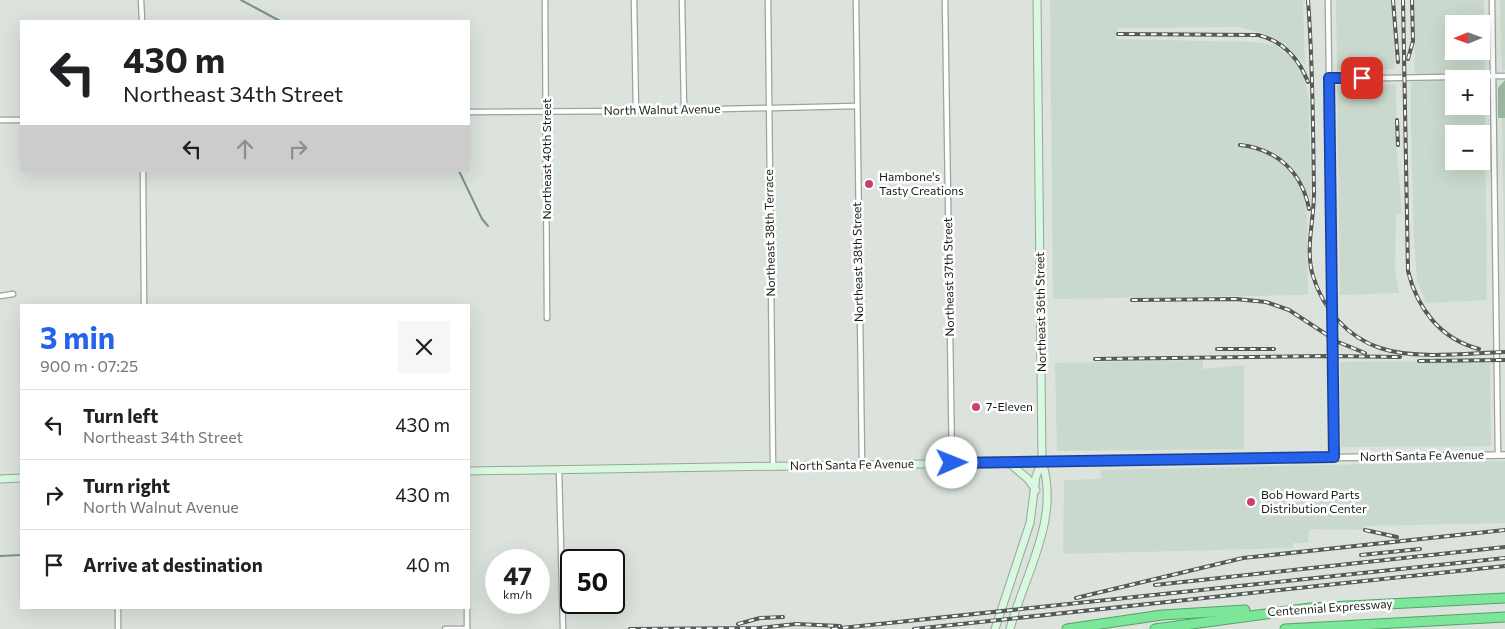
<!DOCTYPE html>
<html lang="en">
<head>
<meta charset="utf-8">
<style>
	:root { --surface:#fff; --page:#f6f6f6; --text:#202124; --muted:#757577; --line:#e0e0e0; --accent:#2563eb }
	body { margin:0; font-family:Commissioner,sans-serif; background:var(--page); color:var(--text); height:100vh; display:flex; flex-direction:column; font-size:19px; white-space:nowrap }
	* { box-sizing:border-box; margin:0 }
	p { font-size:16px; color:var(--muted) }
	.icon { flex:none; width:28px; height:28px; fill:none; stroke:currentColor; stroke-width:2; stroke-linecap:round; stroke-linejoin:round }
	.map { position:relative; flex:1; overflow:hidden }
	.side { position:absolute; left:20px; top:304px; width:450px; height:305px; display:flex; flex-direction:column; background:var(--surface); border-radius:0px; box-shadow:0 5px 20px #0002 }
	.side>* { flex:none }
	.banner { position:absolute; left:20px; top:20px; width:450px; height:152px; border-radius:0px; box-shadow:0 5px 20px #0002; background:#fff; color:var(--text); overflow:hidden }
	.needle { width:32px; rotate:269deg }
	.buttons { position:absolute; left:1445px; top:15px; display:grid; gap:10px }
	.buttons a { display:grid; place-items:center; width:45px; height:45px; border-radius:0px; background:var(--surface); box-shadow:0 5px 20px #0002; font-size:25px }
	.speed { position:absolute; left:485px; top:549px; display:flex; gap:10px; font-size:25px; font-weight:700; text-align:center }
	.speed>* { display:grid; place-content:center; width:65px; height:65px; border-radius:50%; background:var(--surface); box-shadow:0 5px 20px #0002; line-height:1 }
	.speed small { font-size:12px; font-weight:400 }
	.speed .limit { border:2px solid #111; border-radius:8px; background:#fff; color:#111 }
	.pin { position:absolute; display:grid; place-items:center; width:42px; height:42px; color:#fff; margin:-21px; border-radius:10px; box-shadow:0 2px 8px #0006 }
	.me { position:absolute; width:55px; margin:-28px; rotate:89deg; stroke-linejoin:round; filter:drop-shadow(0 0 4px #0008) }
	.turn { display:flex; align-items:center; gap:18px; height:105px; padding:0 20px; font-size:22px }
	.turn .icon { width:65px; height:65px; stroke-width:2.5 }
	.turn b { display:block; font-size:35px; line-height:42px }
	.lanes { display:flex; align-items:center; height:48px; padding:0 20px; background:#0003; justify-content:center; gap:25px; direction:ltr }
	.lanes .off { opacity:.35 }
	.round { display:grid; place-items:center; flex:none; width:52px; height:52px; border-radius:0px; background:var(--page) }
	.summary { display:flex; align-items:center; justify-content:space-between; height:85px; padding:0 20px }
	h1 { font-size:30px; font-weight:700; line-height:38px; color:var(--accent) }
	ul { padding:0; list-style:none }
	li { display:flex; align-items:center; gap:15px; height:70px; padding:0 20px; border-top:1px solid var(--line) }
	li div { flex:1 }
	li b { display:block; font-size:19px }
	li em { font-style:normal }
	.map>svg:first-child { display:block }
</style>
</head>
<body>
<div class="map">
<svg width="1505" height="629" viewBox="0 0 1505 629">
	<rect width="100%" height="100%" fill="#dbe3dc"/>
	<!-- built -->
	<g fill="#cad9cd" fill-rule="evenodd">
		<polygon points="1050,0 1303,0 1305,65 1285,44 1266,34 1238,27 1117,28 1117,39 1252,42 1276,45 1296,61 1303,72 1309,99 1311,200 1304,202 1307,211 1308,295 1053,299"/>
		<polygon points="1336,0 1392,0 1395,69 1337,70"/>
		<path d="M1414 0H1484L1487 300 1426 303 1417 280 1414 239 1411 131V82H1415ZM1454 24H1481V51H1454ZM1454 79H1481V106H1454ZM1454 134H1481V161H1454Z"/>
		<polygon points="1500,0 1505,0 1505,70 1502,71"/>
		<polygon points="1396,84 1397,159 1401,201 1401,214 1396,215 1395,269 1399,293 1340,295 1337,86"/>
		<polygon points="1502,118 1505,118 1505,293 1504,238"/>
		<polygon points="1203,360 1203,369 1244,365 1244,449 1057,451 1055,363"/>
		<polygon points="1490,361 1491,446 1341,447 1340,362"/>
		<polygon points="1505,461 1505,523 1364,526 1364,530 1309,529 1308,543 1293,543 1293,548 1063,554 1064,480 1101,479 1101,470"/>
	</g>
	<!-- green -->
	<polygon fill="#9ab7a0" points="1505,80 1505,118 1498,118 1498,88"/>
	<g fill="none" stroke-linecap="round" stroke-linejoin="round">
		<!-- stream -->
		<g stroke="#79957f" stroke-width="2">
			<polyline points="241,0 280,21"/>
			<polyline points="459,171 482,219 488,226"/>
			<polyline points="0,556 21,555"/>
		</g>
		<defs>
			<g id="minor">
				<polyline points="141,0 142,21"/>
				<polyline points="545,0 547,318"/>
				<polyline points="634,0 636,111"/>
				<polyline points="682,0 684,110"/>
				<polyline points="768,0 773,466"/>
				<polyline points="856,0 862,465"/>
				<polyline points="945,0 952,463"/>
				<polyline points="1328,0 1334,457"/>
				<polyline points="1492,0 1498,455"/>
				<polyline points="1329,79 1505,76"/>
				<polyline points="469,112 636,111 856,106"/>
				<polyline points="0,120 21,120"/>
				<polyline points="143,171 144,305"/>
				<polyline points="0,296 13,294"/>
				<polyline points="559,469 563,629"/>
				<polyline points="118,608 118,629"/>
				<polyline points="467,608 467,629"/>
				<polyline points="445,629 467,629"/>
			</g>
			<polyline id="tertiary" points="1042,462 1505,455"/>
			<g id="secondary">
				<polyline points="1008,462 1028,479 1036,490"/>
				<polyline points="469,471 1042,462"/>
				<polyline points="0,479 21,478"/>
				<polyline points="995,629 1030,523 1036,476 1042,462"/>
				<path d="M1010 629C1024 576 1061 518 1042 462L1037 0"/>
			</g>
			<g id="motorway">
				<polyline points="1067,629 1162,615 1245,610"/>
				<polyline points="1155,629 1310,608 1505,598"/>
				<polyline points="1285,629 1505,617"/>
			</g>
		</defs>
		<!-- minor casing -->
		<use href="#minor" stroke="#9ca49d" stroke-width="7"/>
		<!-- tertiary casing -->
		<use href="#tertiary" stroke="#9ca49d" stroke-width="8"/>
		<!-- secondary casing -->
		<use href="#secondary" stroke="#9ca49d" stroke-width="9"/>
		<!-- motorway casing -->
		<use href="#motorway" stroke="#59a06c" stroke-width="11"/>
		<!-- minor -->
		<use href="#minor" stroke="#fff" stroke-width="4.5"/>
		<!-- tertiary -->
		<use href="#tertiary" stroke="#fff" stroke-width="5.5"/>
		<!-- secondary -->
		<use href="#secondary" stroke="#d8f8e0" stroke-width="7"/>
		<!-- motorway -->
		<use href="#motorway" stroke="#7ce799" stroke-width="9"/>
		<defs>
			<g id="rail">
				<path d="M1308 0C1313 64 1313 129 1314 193 1314 220 1305 250 1313 276 1323 309 1347 337 1380 348 1416 360 1468 353 1505 352"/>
				<polyline points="1393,0 1398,62"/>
				<path d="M1403 0 1408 271C1417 308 1440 339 1479 349"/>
				<path d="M1118 34 1258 35C1283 41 1299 59 1308 82"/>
				<polyline points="1408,59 1413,41 1412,0"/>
				<polyline points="1397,120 1398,145"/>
				<path d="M1240 145C1277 149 1302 172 1309 209"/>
				<polyline points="1132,300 1236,299 1266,302 1289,310 1338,342 1365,353"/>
				<polyline points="1217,349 1274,349"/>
				<polyline points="1095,359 1327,356 1400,357"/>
				<polyline points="1419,361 1505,360"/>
				<polyline points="1365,530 1397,537"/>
				<polyline points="1361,555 1420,549"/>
				<polyline points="1155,585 1505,547"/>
				<polyline points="1076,598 1243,558 1505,530"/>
				<polyline points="738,624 760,618 783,617"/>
				<polyline points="630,629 759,628 796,624 840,626"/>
				<polyline points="832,629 1505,558"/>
				<polyline points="914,629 1505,566"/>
			</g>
		</defs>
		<!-- rail casing -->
		<use href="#rail" stroke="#565a56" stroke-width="4"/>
		<!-- rail -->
		<use href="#rail" stroke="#fff" stroke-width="2" stroke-dasharray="5.5" stroke-linecap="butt"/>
	</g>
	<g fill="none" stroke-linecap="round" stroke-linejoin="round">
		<defs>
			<polyline id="route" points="952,463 1334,457 1329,78 1362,78"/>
		</defs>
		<!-- route casing -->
		<use href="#route" stroke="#184099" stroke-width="12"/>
		<!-- route -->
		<use href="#route" stroke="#2563eb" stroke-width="9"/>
	</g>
	<!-- markers -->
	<g fill="#ca3f75" stroke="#fff" stroke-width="2">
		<circle cx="869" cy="184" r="5"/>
		<circle cx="976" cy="407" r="5"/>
		<circle cx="1251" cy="502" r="5"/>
	</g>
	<g text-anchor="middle" stroke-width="5" stroke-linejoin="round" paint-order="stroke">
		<!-- street labels -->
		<g font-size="12" fill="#181b18" stroke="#fff">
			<text transform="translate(662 110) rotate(-1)" y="4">North Walnut Avenue</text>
			<text transform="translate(547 159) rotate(-90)" y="4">Northeast 40th Street</text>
			<text transform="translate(770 233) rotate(-91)" y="4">Northeast 38th Terrace</text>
			<text transform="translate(858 262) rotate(-91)" y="4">Northeast 38th Street</text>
			<text transform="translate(949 277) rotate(-91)" y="4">Northeast 37th Street</text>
			<text transform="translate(1041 312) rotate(-91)" y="4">Northeast 36th Street</text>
			<text transform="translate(1422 456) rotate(-1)" y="4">North Santa Fe Avenue</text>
			<text transform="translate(852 465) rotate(-1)" y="4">North Santa Fe Avenue</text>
			<text transform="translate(1330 608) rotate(-4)" y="4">Centennial Expressway</text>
		</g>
		<!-- poi labels -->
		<g font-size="12" fill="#181b18" stroke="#fff" text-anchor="start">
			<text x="879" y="181">Hambone's<tspan x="879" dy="14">Tasty Creations</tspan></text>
			<text x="986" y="411">7-Eleven</text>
			<text x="1261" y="499">Bob Howard Parts<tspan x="1261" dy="14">Distribution Center</tspan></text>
		</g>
	</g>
</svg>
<div class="buttons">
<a><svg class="needle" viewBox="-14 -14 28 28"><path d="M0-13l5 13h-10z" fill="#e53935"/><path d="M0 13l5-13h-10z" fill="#757577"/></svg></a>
<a>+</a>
<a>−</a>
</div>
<div class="speed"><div>47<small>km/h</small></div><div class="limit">50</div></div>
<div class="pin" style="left:1362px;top:78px;background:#d93025"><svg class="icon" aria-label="arrive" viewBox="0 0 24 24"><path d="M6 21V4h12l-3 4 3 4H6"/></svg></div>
<svg class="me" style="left:952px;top:463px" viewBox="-20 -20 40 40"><circle r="19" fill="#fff"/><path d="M0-13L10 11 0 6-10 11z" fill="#2563eb"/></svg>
<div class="banner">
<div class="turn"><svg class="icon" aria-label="left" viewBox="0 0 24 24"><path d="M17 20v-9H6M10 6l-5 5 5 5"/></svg><div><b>430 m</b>Northeast 34th Street</div></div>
<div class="lanes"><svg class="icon" aria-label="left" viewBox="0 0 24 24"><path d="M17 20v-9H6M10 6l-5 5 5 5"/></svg><svg class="icon off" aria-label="ahead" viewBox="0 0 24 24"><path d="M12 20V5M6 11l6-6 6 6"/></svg><svg class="icon off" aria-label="right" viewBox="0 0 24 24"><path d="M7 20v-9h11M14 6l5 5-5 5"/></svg></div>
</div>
<section class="side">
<div class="summary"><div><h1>3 min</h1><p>900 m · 07:25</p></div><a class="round"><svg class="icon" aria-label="close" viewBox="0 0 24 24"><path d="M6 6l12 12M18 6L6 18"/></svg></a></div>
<ul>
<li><svg class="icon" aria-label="left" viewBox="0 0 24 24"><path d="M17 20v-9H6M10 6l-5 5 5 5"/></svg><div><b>Turn left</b><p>Northeast 34th Street</p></div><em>430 m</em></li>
<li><svg class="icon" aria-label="right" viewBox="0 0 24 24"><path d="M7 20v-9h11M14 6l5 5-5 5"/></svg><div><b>Turn right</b><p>North Walnut Avenue</p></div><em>430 m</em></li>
<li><svg class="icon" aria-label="arrive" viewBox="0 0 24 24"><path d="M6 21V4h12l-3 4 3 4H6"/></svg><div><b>Arrive at destination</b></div><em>40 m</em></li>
</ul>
</section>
</div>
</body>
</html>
